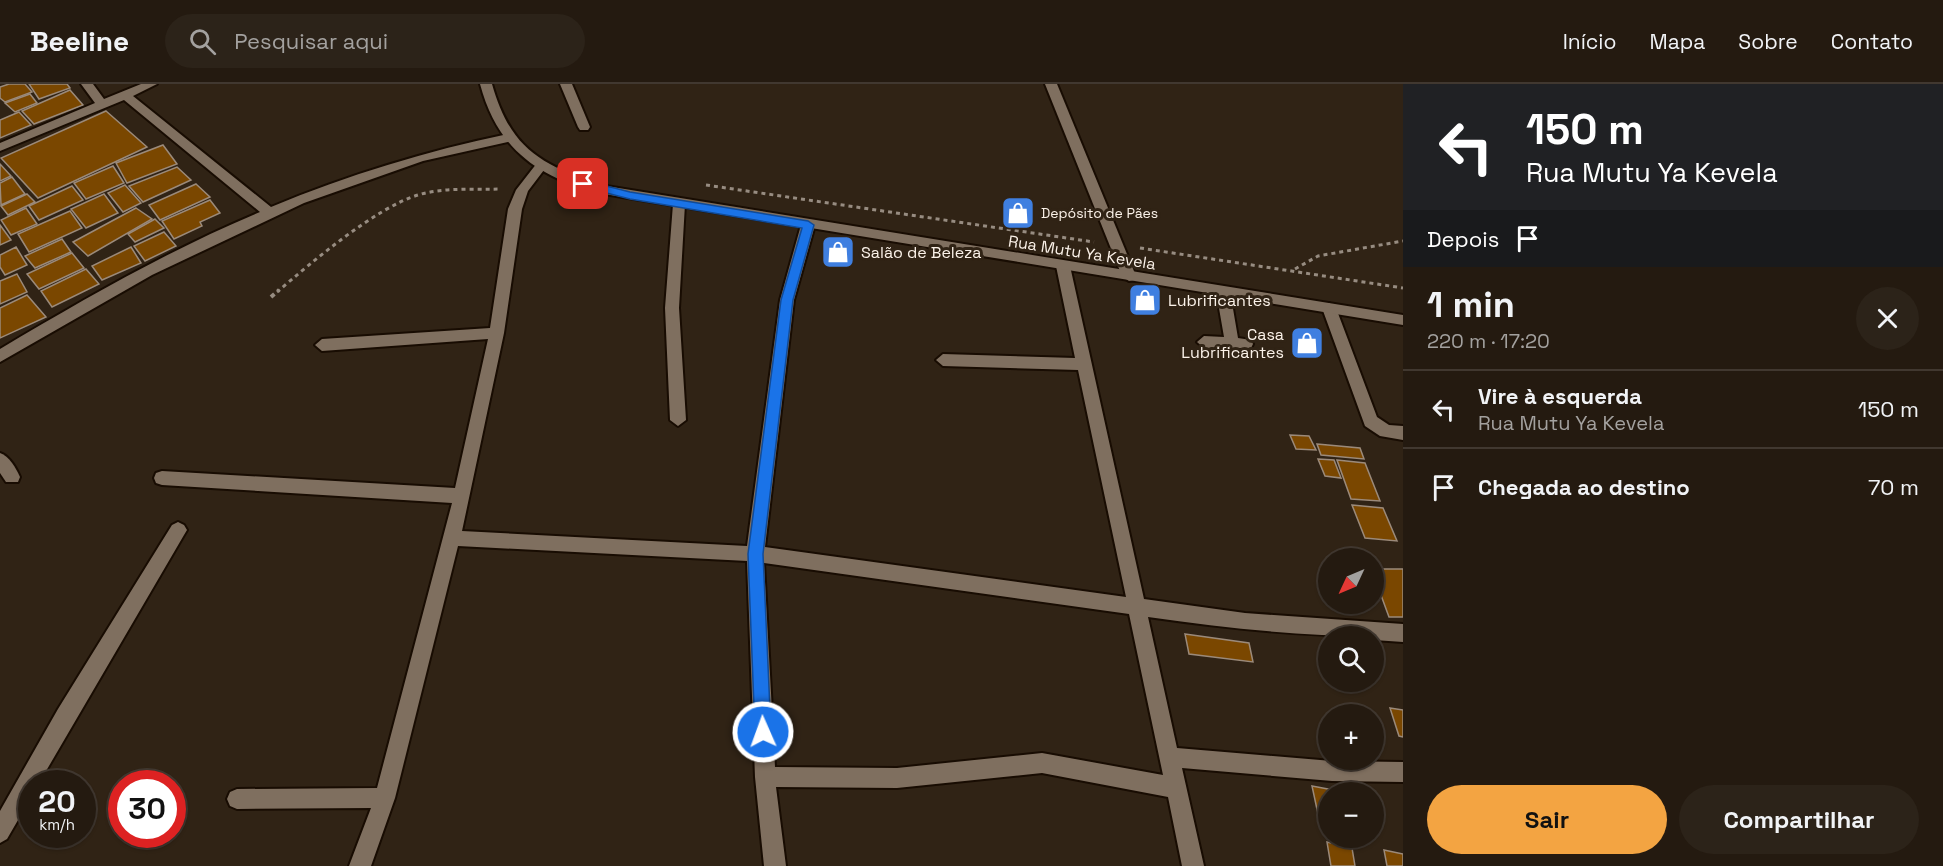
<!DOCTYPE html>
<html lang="pt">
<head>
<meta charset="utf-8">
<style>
	:root { --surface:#241a10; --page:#2c2319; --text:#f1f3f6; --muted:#a3a19f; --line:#413830; --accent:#f3a442 }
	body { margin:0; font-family:"Space Grotesk",sans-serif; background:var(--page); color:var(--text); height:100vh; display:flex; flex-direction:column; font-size:22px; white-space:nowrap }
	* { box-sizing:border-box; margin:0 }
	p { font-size:20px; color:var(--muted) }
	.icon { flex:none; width:33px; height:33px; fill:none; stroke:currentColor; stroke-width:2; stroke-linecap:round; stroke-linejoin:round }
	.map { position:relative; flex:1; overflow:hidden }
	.side { display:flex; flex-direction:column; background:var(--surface); width:540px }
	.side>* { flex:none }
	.banner { background:#202124; color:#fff; overflow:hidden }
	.needle { width:39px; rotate:226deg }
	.buttons { position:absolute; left:1318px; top:464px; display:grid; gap:12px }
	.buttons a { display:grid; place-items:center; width:66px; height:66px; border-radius:50%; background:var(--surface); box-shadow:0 2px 4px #0004,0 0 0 2px var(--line); font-size:30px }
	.speed { position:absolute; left:18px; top:686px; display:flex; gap:12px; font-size:30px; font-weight:700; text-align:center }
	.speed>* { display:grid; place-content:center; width:78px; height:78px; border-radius:50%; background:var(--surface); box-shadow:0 2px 4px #0004,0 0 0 2px var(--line); line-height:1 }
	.speed small { font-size:15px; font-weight:400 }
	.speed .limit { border:9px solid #d22; background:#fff; color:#111 }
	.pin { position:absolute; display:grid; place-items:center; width:51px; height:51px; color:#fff; margin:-26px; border-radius:12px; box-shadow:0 3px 9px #0006 }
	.me { position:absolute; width:66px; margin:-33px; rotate:358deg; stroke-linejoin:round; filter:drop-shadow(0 0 4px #0008) }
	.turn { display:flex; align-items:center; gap:21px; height:126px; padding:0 24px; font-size:27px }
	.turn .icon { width:78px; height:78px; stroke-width:2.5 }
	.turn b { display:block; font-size:42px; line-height:51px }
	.then { display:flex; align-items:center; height:57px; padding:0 24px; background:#0003; gap:12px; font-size:22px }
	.round { display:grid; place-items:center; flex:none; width:63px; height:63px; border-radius:32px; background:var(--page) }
	.headline { display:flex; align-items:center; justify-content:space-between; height:102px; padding:0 24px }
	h1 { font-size:36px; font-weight:600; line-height:45px }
	.primary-button { display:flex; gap:12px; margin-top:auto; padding:12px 24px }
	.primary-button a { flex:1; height:69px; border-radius:36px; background:var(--accent); color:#111; font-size:24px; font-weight:600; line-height:69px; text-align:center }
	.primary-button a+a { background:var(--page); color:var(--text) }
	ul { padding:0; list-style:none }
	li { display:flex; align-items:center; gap:18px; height:78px; padding:0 24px; border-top:2px solid var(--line) }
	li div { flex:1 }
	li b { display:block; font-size:22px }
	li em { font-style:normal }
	header { display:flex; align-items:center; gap:36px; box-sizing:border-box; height:84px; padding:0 30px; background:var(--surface); border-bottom:2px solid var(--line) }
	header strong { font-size:28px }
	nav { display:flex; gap:33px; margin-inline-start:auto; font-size:21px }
	.search { width:420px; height:54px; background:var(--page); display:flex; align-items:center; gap:15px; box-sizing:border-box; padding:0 21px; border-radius:33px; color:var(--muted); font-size:22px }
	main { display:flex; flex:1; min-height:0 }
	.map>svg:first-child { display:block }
</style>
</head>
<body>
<header>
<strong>Beeline</strong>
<div class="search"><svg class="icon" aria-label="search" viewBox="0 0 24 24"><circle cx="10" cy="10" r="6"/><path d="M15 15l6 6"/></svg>Pesquisar aqui</div>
<nav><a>Início</a><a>Mapa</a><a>Sobre</a><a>Contato</a></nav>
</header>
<main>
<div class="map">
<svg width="1403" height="782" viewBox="0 0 1403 782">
	<rect width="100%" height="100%" fill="#302315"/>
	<!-- building -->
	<g fill="#7a4700" stroke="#9b8a7a" stroke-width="1.5">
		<polygon points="9,0 25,0 32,8 5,18 0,14 0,3"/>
		<polygon points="29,0 67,0 70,4 39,15"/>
		<polygon points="70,6 83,21 34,40 22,27"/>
		<polygon points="30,10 37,19 15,28 5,19"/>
		<polygon points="106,27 147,63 38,114 1,74"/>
		<polygon points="19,28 31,41 0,54 0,36"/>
		<polygon points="163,61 177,80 127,99 116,79"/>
		<polygon points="0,80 11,92 0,97"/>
		<polygon points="113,82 124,99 86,115 74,99"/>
		<polygon points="177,83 191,96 143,118 129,102"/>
		<polygon points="12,93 25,110 1,121 0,99"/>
		<polygon points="196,100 210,113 160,136 149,121"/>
		<polygon points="125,101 141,119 123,128 108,109"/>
		<polygon points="72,102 83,116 39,136 29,122"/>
		<polygon points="27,110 35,118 8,131 1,122"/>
		<polygon points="104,110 118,129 86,144 71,125"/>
		<polygon points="210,116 220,129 200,138 202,142 174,155 162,137"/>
		<polygon points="26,124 37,140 11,151 1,136"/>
		<polygon points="136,124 152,135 88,172 73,158"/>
		<polygon points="70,127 82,144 29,168 18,150"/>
		<polygon points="155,135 164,144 135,158 128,150"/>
		<polygon points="0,141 11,156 0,161"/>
		<polygon points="164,148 176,162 145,177 134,162"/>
		<polygon points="62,155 71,168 35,184 25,172"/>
		<polygon points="16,163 27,181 5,191 0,183 0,171"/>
		<polygon points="131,163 141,179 102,196 92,182"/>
		<polygon points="72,169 84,184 39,205 27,190"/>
		<polygon points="86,185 99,200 52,223 41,207"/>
		<polygon points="17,190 27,208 0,220 0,197"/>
		<polygon points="27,211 46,233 0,254 0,224"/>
		<polygon points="1290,351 1309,352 1316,366 1296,365"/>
		<polygon points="1317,360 1360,364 1364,375 1321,371"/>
		<polygon points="1318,375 1334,376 1341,394 1325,392"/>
		<polygon points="1337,376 1365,379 1380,417 1351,415"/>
		<polygon points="1352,421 1383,424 1397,457 1365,454"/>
		<polygon points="1374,485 1403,485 1403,533 1389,533 1374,492"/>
		<polygon points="1185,550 1249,559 1253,578 1189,570"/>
		<polygon points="1390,624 1403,626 1403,653 1399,652"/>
		<polygon points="1312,702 1344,708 1329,708 1329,732 1318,730"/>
		<polygon points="1327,758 1352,764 1355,782 1331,782"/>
		<polygon points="1384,766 1403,770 1403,782 1387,782"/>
	</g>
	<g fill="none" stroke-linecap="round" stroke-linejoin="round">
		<defs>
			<g id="service">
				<polygon points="560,0 572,0 590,43 588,46 580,46 578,43"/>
				<polygon points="1045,0 1057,0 1136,192 1134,196 1129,197 1122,192"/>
				<polygon points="679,116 685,120 679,224 686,336 678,342 670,336 665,224 673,120"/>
				<polygon points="1223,202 1230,207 1238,254 1251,256 1253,260 1251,264 1204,264 1197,258 1204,252 1224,253 1216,207"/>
				<polygon points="1329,219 1336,224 1377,333 1389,341 1403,342 1403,356 1380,352 1365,342 1322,224"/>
				<polygon points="178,438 184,441 187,446 184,451 39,699 32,699 32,712 7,755 0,759 0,727 58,625 172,441"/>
			</g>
			<g id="minor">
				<path d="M81 0H93L104 15 141 0H157L133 12 271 123C348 91 426 67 508 50L514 54 512 57 423 77 304 119 152 191 0 278V265C84 215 169 166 260 128L124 16 0 67V59L95 19Z"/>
				<path d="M541 78 547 82 528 107 522 125 504 249 462 447 747 462 780 216 801 141 808 137 815 141 794 216 765 463 1126 513 1078 286 943 282 936 276 943 270 1075 274 1056 182 1063 177 1070 182 1144 515 1245 529 1403 540V558L1374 556V552C1298 552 1224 544 1148 533L1177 664 1332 677 1403 678V698L1332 697 1182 684 1204 782H1182L1168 713 1042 689 897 704 776 703 786 782H764L755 693 747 477 458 462 395 714 371 782H349L371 724 237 725 230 722 227 715 230 708 237 705 377 704 452 419 162 401 156 399 154 394 156 389 162 387 455 404 488 255 322 267 315 261 322 255 490 244 508 125 516 106 537 79ZM764 479 1129 530 1163 691 1042 669 897 684 775 683Z"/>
				<path d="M0 369C9 372 16 384 20 393L18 398H6L0 389Z"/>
			</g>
			<path id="secondary" d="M480 0H492C510 64 540 80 600 101L1403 231V241L598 109C536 92 497 64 480 0Z"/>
		</defs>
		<!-- service casing -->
		<use href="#service" stroke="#180c02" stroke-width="4"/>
		<!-- minor casing -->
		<use href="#minor" stroke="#180c02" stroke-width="4"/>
		<!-- secondary casing -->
		<use href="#secondary" stroke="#180c02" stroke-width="4"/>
		<!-- path-far1 -->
		<g stroke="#978c81" stroke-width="3" stroke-dasharray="4 4" stroke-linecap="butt">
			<polyline points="706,101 1094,158"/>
			<polyline points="1140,164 1403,204"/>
			<polyline points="1295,185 1318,172 1403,157"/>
			<path d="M277 208C312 178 375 124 418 111 444 103 474 106 501 105"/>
		</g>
		<!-- path -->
		<polyline stroke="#978c81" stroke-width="4" stroke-dasharray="4.5 4.5" stroke-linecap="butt" points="271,213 279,206"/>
		<!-- service -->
		<use href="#service" fill="#7f6f5f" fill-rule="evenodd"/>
		<!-- minor -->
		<use href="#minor" fill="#7f6f5f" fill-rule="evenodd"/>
		<!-- secondary -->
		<use href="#secondary" fill="#7f6f5f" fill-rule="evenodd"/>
	</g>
	<!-- route -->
	<polygon fill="#1a73e8" stroke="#114b97" stroke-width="1.5" points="583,96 630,108 808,137 814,141 793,216 763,470 771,648 769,654 763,656 757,654 755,648 748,470 781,216 802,144 630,115 579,102 579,97"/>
	<!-- icons -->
	<defs>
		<symbol id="shop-square" viewBox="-11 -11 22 22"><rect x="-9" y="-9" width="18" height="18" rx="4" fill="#3f7fe0" stroke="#302315"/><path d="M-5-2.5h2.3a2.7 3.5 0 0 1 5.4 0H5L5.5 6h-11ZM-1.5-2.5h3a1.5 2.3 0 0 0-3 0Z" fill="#fff"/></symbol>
	</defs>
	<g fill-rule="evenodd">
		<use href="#shop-square" x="999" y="110" width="38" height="38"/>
		<use href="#shop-square" x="819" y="149" width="38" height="38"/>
		<use href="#shop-square" x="1126" y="197" width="38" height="38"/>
		<use href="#shop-square" x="1288" y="240" width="38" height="38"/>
	</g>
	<g text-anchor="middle" stroke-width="6" stroke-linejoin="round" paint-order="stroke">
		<!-- far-poi labels -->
		<g font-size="14" fill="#fbf2e9" stroke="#302315" text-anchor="start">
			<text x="1041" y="134">Depósito de Pães</text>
		</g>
		<!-- poi labels -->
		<g font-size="16" fill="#fbf2e9" stroke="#302315" text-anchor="start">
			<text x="861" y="174">Salão de Beleza</text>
			<text x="1168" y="222">Lubrificantes</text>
			<text x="1284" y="256" text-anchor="end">Casa<tspan x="1284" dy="18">Lubrificantes</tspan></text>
		</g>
		<!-- street labels -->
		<g font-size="16" fill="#fbf2e9" stroke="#302315">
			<text transform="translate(1082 168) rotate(9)" y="6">Rua Mutu Ya Kevela</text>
		</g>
	</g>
</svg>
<div class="buttons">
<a><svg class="needle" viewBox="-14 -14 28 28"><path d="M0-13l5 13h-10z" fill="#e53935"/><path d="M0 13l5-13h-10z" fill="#a3a19f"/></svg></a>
<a><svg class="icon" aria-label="search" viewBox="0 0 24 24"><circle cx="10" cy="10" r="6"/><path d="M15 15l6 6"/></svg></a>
<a>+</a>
<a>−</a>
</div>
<div class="speed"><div>20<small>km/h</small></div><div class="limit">30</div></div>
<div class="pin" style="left:583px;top:100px;background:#d93025"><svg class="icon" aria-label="arrive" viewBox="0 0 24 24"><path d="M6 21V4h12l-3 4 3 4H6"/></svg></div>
<svg class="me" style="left:763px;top:648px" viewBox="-20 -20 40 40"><circle r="17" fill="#1a73e8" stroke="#fff" stroke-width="3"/><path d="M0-11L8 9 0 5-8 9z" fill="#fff"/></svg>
</div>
<section class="side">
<div class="banner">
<div class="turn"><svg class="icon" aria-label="left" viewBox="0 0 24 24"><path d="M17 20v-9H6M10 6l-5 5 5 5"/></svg><div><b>150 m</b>Rua Mutu Ya Kevela</div></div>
<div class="then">Depois<svg class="icon" aria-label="arrive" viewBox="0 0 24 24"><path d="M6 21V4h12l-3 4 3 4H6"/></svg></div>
</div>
<div class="headline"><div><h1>1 min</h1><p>220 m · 17:20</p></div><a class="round"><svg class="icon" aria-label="close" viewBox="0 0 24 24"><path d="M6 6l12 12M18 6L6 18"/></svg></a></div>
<ul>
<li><svg class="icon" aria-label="left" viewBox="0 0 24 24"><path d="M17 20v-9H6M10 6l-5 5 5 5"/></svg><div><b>Vire à esquerda</b><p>Rua Mutu Ya Kevela</p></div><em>150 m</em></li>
<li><svg class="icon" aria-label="arrive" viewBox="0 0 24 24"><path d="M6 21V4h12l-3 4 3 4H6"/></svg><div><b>Chegada ao destino</b></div><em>70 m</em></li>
</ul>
<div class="primary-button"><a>Sair</a><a>Compartilhar</a></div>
</section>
</main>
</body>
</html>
